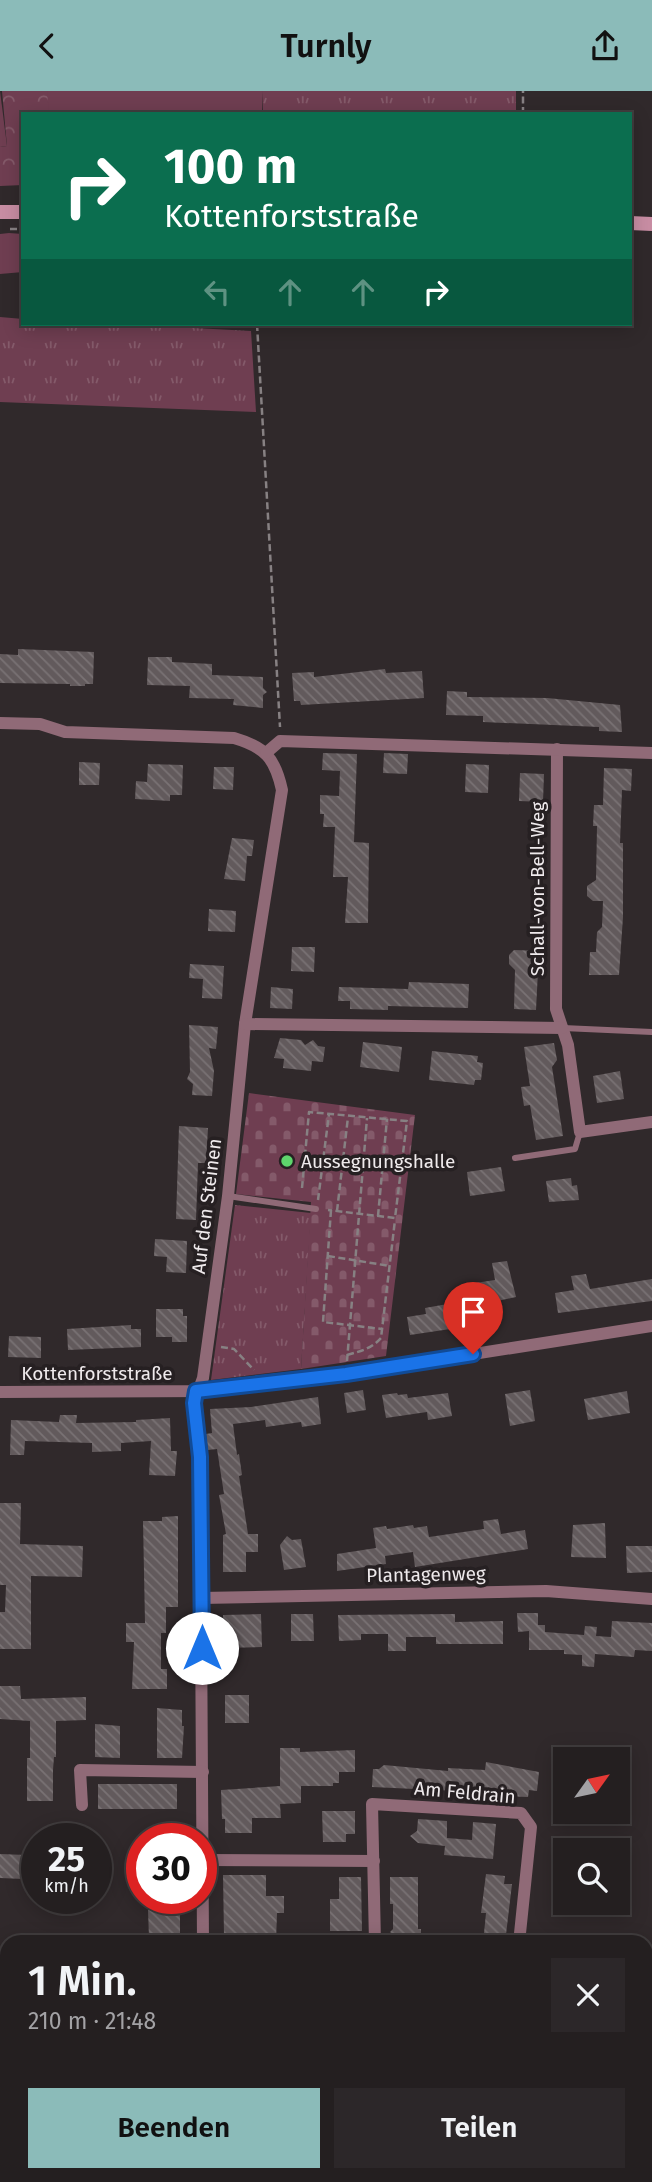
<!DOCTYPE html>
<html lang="de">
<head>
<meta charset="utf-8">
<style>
	:root { --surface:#241f20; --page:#2c2729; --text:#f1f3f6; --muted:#a3a2a5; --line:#413d3e; --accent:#8bbbb9 }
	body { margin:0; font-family:"Fira Sans",sans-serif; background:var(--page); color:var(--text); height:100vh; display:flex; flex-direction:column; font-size:26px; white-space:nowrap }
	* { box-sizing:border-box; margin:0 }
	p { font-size:23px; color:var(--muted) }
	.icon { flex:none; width:38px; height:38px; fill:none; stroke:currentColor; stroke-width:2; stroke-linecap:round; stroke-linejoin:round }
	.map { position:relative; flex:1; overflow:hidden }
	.side { position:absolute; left:0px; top:1844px; width:653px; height:247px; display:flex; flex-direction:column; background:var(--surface); border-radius:21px 21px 0 0; box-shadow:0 4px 18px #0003,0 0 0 2px var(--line) }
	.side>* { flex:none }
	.top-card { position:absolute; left:21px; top:21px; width:611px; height:214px; border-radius:0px; box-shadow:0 4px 18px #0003,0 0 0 2px var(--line); background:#0b6e4f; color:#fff; overflow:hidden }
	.needle { width:46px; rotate:57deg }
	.fabs { position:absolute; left:553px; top:1656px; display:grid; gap:14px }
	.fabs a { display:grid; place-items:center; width:77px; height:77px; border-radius:0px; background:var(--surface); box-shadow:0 4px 18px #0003,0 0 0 2px var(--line); font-size:35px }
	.speed { position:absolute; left:21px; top:1732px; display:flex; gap:14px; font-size:35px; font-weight:700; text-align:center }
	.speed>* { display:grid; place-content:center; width:91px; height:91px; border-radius:50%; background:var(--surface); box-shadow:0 4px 18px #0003,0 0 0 2px var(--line); line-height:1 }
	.speed small { font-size:18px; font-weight:400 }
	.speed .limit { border:10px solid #d22; background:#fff; color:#111 }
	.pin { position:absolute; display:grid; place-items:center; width:60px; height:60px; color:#fff; margin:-72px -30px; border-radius:50% 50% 50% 0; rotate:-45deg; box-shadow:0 0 7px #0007 }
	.pin .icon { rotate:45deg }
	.me { position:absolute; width:77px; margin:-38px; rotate:0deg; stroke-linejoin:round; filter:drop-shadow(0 0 5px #0008) }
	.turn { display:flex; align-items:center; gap:24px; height:147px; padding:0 28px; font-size:32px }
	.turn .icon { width:91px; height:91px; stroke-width:2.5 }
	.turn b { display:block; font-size:49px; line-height:60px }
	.lanes { display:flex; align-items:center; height:66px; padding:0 28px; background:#0003; justify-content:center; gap:35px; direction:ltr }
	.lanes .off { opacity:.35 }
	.round { display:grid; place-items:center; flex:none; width:74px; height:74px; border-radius:0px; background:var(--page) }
	.overview { display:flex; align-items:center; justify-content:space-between; height:119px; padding:0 28px }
	h1 { font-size:42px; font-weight:600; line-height:52px }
	.action { display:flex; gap:14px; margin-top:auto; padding:14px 28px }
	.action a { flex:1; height:80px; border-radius:0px; background:var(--accent); color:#111; font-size:28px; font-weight:600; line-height:80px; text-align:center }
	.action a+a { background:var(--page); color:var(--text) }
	header { display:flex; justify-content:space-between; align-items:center; height:91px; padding:0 28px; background:var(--accent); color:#111; font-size:32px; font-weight:600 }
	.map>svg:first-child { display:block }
</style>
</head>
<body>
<header><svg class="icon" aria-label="back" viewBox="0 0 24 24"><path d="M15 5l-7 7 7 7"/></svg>Turnly<svg class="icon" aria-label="share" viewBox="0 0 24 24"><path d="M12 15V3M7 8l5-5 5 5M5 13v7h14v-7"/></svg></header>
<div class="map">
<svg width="652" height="2091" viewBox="0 0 652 2091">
	<defs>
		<pattern id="grass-tufts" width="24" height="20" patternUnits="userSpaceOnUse" patternTransform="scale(1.75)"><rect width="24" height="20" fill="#6f3e51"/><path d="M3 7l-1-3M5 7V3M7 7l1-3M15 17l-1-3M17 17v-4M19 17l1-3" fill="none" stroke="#845a6a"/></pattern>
		<pattern id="forest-crowns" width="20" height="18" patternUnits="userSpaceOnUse" patternTransform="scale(1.75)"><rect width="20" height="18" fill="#6f3e51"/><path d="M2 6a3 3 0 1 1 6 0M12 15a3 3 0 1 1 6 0" fill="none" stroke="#845a6a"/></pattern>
		<pattern id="cemetery-stones" width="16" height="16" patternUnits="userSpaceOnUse" patternTransform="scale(1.75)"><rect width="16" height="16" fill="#6f3e51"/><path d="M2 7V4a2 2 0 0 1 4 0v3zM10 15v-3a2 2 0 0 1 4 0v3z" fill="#845a6a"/></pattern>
		<pattern id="building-back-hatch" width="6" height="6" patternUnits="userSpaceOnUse" patternTransform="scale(1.75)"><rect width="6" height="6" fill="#625a5c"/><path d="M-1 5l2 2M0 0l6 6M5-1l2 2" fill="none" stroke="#797274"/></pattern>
	</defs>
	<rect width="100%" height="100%" fill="#30292b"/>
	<!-- grass -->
	<g fill="url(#grass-tufts)">
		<polygon points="262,0 516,0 516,23 263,23"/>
		<polygon points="0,226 23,228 23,233 118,233 251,240 256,321 0,311"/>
		<polygon points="235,1114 311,1122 301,1278 211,1289"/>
		<polygon points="285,2084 492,2084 491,2091 284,2091"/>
	</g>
	<!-- forest -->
	<polygon fill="url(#forest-crowns)" points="2,0 262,0 262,23 23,23 23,94 0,95 0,56 7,55"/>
	<!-- cemetery -->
	<polygon fill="url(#cemetery-stones)" points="249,1002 415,1024 386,1265 301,1278 311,1111 236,1103"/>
	<!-- park -->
	<g fill="#6f3e51">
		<polygon points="0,0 7,55 0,56"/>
		<polygon points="47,0 260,0 260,23 49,23"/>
		<polygon points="9,142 23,143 23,181 0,183 0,143"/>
	</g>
	<!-- building -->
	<g fill="url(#building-back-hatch)">
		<polygon points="18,558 94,561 93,593 85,593 85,595 70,595 70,593 0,592 0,563 18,564"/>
		<polygon points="148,566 172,566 172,571 212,573 212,584 263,586 263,597 267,601 263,604 263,617 233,614 234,608 189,607 190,595 147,594"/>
		<polygon points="385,578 386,582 422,580 424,607 301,614 300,610 294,610 292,582 314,581 314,586"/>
		<polygon points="447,600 467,601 467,606 547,607 620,614 622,641 599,640 599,636 483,631 483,625 446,624"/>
		<polygon points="323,662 357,663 354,751 369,752 368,832 345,832 348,786 333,786 335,736 323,736 324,723 320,723 320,704 339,705 340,680 322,679"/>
		<polygon points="384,662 408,663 407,683 383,682"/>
		<polygon points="79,671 100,672 99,694 79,694"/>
		<polygon points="148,673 183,674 182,704 170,704 170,710 135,708 136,690 147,691"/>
		<polygon points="466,673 489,674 488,702 465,701"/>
		<polygon points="214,676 234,676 233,699 213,698"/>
		<polygon points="604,677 632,678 631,700 622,699 620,752 623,752 623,826 619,884 589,884 590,861 596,861 597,841 602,836 603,810 593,810 587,805 587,795 596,789 597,735 593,735 594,714 603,714"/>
		<polygon points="520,682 544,683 543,711 519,710"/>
		<polygon points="232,747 254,749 252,765 247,765 245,790 224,788"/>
		<polygon points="209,818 236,820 235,841 208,840"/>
		<polygon points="292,856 315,856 314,881 291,880"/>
		<polygon points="514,859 543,860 543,880 538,880 536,919 514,918 515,879 509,873 509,864"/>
		<polygon points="190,873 224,875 222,908 202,907 203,888 189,887"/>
		<polygon points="409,891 469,893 468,917 388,915 388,919 350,918 350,910 338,910 339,896 408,898"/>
		<polygon points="271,896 293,898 292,918 270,917"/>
		<polygon points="189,934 218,936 216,958 209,957 214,980 212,1005 192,1004 193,993 187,988 190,981"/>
		<polygon points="280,947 301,949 305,954 313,949 318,955 325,956 323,971 312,970 311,980 283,977 284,968 274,967"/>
		<polygon points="363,951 402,956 399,981 360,976"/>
		<polygon points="554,952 557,969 552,976 563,1045 536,1049 530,1014 524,1015 521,996 530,995 524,956"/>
		<polygon points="432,960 478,965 477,971 483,972 481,989 475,989 474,994 429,989"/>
		<polygon points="620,980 624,1008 597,1012 593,985"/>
		<polygon points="179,1035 208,1037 206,1072 198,1072 196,1129 176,1128"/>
		<polygon points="501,1076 505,1100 470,1105 467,1081"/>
		<polygon points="571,1087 572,1095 577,1094 579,1109 549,1111 546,1090"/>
		<polygon points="155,1148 187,1150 186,1182 166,1181 167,1166 154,1165"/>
		<polygon points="507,1170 516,1206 479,1214 475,1192 495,1189 492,1172"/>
		<polygon points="586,1183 590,1198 652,1188 652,1210 558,1222 555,1202 574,1199 571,1185"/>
		<polygon points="453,1212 457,1237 410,1244 407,1226 426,1223 425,1217"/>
		<polygon points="156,1218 183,1218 183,1225 187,1225 187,1251 172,1251 172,1246 156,1246"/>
		<polygon points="131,1234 131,1238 141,1238 141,1256 68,1259 67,1238"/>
		<polygon points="9,1245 41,1246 41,1267 8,1266"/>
		<polygon points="363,1299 366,1319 347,1322 344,1302"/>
		<polygon points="530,1299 535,1330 510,1335 505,1303"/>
		<polygon points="627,1300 630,1322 588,1329 584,1308"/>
		<polygon points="397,1302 398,1304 407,1303 408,1307 448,1302 452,1325 428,1329 427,1321 386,1327 382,1304"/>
		<polygon points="318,1306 321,1333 302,1336 301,1331 266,1336 265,1329 233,1333 237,1364 239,1363 242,1384 239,1385 248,1443 258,1443 258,1461 246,1461 246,1481 223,1481 223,1444 226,1443 219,1404 224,1403 217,1358 208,1359 206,1343 212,1342 210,1318 251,1316"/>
		<polygon points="60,1324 77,1324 76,1332 136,1331 136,1329 170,1327 171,1360 177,1360 175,1385 149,1384 151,1350 121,1352 121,1360 92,1361 92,1352 25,1350 24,1364 10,1364 11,1329 59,1331"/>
		<polygon points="0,1412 21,1412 20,1453 83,1455 82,1486 31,1485 31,1558 0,1558 0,1521 5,1521 6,1494 0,1494"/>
		<polygon points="178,1425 178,1516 166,1516 166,1542 161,1542 161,1578 167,1578 167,1598 132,1598 134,1551 126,1551 126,1532 145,1532 143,1430 162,1430 162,1426"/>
		<polygon points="498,1428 501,1443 525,1439 528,1458 415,1476 413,1461 385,1465 386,1473 337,1480 337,1463 376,1457 373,1437 386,1435 387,1438 413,1434 414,1437 427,1435 429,1446 484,1438 483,1430"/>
		<polygon points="605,1432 606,1467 571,1466 573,1434"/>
		<polygon points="287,1445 292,1449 301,1448 306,1476 284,1479 280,1454"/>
		<polygon points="626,1455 652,1455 652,1481 627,1482"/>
		<polygon points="517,1522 538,1522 538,1534 545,1534 545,1541 584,1544 585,1535 597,1536 596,1545 611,1546 612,1530 652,1532 652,1560 635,1559 634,1566 595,1563 594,1576 582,1575 582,1564 564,1563 564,1559 529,1559 529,1540 518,1541"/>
		<polygon points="261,1523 262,1556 224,1557 223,1524"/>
		<polygon points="291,1523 313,1523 314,1550 291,1550"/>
		<polygon points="455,1523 455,1531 503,1530 503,1553 436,1553 436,1546 406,1546 406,1560 388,1560 388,1543 361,1543 361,1549 339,1550 338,1524"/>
		<polygon points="0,1595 20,1595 21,1608 86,1606 86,1629 56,1630 56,1666 54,1666 53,1679 53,1710 27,1710 27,1667 30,1667 30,1630 0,1628"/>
		<rect x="225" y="1604" width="24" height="28"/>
		<polygon points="157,1617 182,1619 182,1635 184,1635 182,1667 157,1667"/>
		<polygon points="95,1633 120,1635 120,1667 95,1666"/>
		<polygon points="280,1657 300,1657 300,1661 355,1659 355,1681 339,1681 339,1692 333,1692 333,1695 301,1695 301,1712 280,1713 281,1727 252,1727 252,1742 225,1742 225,1728 222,1728 221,1699 280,1695"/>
		<polygon points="486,1671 539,1681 537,1700 529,1699 528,1706 501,1705 501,1702 372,1696 373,1678 379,1678 384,1674 448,1680 448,1677 485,1679"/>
		<rect x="98" y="1693" width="79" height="25"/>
		<polygon points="322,1720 355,1720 355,1743 346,1743 346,1751 323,1751"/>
		<polygon points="418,1728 447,1730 447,1747 472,1749 473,1731 496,1733 493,1768 444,1764 445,1755 418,1752 410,1745 417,1740"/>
		<polygon points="0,1763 26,1764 24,1788 0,1787"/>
		<polygon points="486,1783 505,1785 504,1793 512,1793 505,1852 483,1852 486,1822 481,1822"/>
		<polygon points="223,1784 266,1784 266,1805 284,1805 284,1822 277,1822 276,1851 253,1850 253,1844 224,1844"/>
		<polygon points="339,1786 361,1786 362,1840 330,1840 330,1808 339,1808"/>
		<polygon points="390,1786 418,1786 418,1838 421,1838 421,1852 394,1852 394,1845 390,1841 393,1838 393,1813 390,1813"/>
		<polygon points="148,1819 180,1819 180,1849 149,1847"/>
	</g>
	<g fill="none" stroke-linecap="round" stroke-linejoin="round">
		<!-- path -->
		<g stroke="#878183" stroke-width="2.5" stroke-dasharray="7 3.5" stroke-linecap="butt">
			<polyline points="523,23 523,0"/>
			<polyline points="10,138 23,138"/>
			<polyline points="257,233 280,636"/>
			<polyline points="302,1097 309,1021 407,1030 395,1127 328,1119"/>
			<polyline points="318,1109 329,1023"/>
			<polyline points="331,1119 323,1231 382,1238"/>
			<polyline points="337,1120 348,1026"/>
			<polyline points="378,1125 387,1028"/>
			<polyline points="328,1165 390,1175"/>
			<polyline points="221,1256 234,1258 254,1279"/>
			<path d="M347 1264C361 1260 371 1258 381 1247L395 1129"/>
			<polyline points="347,1270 367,1027"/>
		</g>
		<!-- service -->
		<g stroke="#906a77" stroke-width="6">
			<polyline points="563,937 652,941"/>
			<polyline points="515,1067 575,1058 580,1041"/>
			<polyline points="228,1105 316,1118"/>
		</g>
		<!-- minor -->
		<g stroke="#906a77" stroke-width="12">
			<path d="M0 632 40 633 65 641 234 647C265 656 275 667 282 699L245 933 228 1105 203 1287 194 1312 200 1366 203 1852"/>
			<polyline points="557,658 556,918 568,954 580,1041 652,1031"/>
			<polyline points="266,662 280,650 652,662"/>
			<polyline points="245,933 562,937"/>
			<polyline points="0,1301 210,1300 346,1283 652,1235"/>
			<polyline points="201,1507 546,1500 652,1508"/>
			<polyline points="82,1714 80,1679 203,1681"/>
			<polyline points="202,1769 374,1770"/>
			<polyline points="375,1852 372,1713 521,1722 531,1736 519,1852"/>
			<polyline points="178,2091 178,2084"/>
		</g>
		<!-- secondary -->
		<g stroke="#c88da3" stroke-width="14">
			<polyline points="0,121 23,121"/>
			<polyline points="630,132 652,133"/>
		</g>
	</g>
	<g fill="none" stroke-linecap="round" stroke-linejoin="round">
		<defs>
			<polyline id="route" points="202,1557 200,1366 194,1312 196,1300 346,1283 473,1263"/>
		</defs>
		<!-- route casing -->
		<use href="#route" stroke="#114b97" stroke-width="18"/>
		<!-- route -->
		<use href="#route" stroke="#1a73e8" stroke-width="12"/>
	</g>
	<!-- markers -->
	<circle fill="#5ed56c" stroke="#262022" stroke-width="2.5" cx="287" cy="1070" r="7"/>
	<g text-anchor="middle" stroke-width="7" stroke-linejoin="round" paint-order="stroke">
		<!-- street labels -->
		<g font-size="19" fill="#efeaec" stroke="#262022">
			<text transform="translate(537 798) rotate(-90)" y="7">Schall-von-Bell-Weg</text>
			<text transform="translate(206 1115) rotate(-83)" y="7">Auf den Steinen</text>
			<text x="97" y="1289">Kottenforststraße</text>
			<text transform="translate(426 1483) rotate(-1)" y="7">Plantagenweg</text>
			<text transform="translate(465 1701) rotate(5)" y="7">Am Feldrain</text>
		</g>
		<!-- poi labels -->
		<g font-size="19" fill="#efeaec" stroke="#262022" text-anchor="start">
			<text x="301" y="1077">Aussegnungshalle</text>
		</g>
	</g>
</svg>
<div class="fabs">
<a><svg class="needle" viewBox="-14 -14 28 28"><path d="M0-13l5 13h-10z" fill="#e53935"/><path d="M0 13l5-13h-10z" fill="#a3a2a5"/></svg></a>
<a><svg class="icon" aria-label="search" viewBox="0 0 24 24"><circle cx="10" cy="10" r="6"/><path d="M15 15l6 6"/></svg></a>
</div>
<div class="speed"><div>25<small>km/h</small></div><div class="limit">30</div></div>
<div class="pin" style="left:473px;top:1263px;background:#d93025"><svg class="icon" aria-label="arrive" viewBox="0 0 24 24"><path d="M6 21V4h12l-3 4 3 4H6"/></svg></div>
<svg class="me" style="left:202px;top:1557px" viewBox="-20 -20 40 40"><circle r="19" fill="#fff"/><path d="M0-13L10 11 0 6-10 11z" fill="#1a73e8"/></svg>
<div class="top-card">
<div class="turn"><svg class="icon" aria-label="right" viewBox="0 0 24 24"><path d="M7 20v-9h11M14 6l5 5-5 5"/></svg><div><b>100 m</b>Kottenforststraße</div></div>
<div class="lanes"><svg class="icon off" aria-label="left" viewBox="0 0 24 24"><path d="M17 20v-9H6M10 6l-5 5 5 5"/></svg><svg class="icon off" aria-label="ahead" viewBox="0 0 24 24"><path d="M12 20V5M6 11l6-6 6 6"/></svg><svg class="icon off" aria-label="ahead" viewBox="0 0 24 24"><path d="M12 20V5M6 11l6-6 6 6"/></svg><svg class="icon" aria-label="right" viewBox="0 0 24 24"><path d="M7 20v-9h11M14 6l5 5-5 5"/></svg></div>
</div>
<section class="side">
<div class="overview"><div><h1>1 Min.</h1><p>210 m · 21:48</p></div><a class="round"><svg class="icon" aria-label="close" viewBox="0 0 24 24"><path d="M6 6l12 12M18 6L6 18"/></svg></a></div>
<div class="action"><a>Beenden</a><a>Teilen</a></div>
</section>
</div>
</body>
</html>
